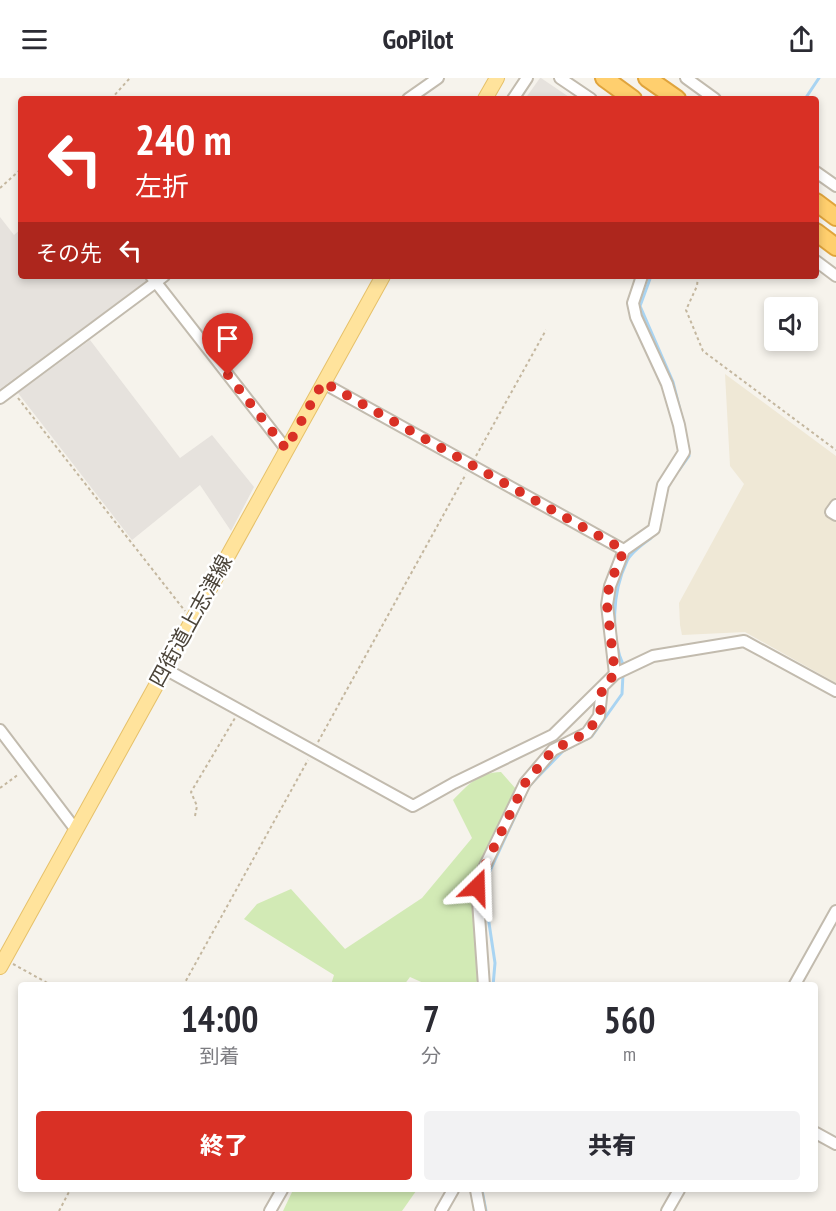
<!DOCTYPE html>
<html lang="ja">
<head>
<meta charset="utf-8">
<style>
	:root { --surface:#fff; --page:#f2f2f3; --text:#2b2b33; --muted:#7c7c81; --accent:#d93025 }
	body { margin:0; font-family:"PT Sans Narrow","Noto Sans JP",sans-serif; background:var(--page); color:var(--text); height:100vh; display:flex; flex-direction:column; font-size:22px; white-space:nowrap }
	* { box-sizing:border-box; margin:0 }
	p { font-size:20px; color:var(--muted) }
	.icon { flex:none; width:33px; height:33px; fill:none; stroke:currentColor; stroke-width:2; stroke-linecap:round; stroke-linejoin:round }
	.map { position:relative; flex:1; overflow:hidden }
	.drawer { position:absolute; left:18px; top:904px; width:800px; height:210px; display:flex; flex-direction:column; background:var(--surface); border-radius:6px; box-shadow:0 3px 9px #0003 }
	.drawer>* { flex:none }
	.banner { position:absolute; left:18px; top:18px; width:801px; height:183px; border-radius:6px; box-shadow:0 3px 9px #0003; background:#d93025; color:#fff; overflow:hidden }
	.controls { position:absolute; left:764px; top:219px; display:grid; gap:12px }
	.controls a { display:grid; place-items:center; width:54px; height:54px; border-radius:6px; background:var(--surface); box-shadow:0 3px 9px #0003; font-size:30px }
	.pin { position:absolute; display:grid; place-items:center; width:51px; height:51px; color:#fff; margin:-62px -26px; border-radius:50% 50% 50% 0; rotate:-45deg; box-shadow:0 0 6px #0007 }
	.pin .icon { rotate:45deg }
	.me { position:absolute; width:66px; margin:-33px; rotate:22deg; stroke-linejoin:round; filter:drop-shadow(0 0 4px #0008) }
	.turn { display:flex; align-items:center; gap:21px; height:126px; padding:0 18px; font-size:27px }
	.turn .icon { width:78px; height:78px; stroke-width:2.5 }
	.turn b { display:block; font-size:42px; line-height:51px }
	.then { display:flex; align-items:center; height:57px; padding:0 18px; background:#0003; gap:12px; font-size:22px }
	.eta { display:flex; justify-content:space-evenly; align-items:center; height:102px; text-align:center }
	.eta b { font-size:36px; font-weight:800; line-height:42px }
	.primary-button { display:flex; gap:12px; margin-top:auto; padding:12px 18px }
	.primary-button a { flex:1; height:69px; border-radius:6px; background:var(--accent); color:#fff; font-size:24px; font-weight:800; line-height:69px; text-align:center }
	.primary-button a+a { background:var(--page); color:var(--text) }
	header { display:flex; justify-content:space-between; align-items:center; height:78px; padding:0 18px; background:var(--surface); font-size:27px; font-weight:800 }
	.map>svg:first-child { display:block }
</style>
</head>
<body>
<header><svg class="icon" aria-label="menu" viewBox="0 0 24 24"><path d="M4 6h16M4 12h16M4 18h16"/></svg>GoPilot<svg class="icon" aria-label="share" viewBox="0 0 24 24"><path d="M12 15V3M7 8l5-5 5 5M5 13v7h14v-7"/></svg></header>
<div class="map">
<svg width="836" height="1133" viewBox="0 0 836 1133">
	<rect width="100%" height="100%" fill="#f6f3ec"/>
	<!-- industrial -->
	<g fill="#e6e2dd">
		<polygon points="540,0 541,0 572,21 525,21"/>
		<polygon points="0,139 14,157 21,151 21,198 146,198 148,202 0,311"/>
		<polygon points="90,262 180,380 212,357 254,409 231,453 200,407 132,462 18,315"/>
	</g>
	<!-- education -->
	<polygon fill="#efe8d6" points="725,296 836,378 836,419 824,437 836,444 836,605 745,554 682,557 680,547 679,525 744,406 730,388"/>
	<!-- green -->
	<g fill="#d2eab5">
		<path d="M501 694 516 711 471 804 482 879 476 907H428L410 899 404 907H331L334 897 244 841 257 826 291 811 345 871 422 820 472 760 453 722C469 706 478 695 501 694Z"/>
		<polygon points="293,1112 415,1112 416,1113 402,1133 283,1133"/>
	</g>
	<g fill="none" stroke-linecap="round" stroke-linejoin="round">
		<!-- stream -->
		<g stroke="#a9d4f2" stroke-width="3">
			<polyline points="805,21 819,0"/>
			<polyline points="651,198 640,228 673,304 684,348"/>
			<polyline points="679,392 689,378 688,372"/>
			<path d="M624 589C610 559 612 514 627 483 631 474 643 466 651 460"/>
			<polyline points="587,661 592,658 622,616 623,596"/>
			<polyline points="493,908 495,885 486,825 488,797 529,708 563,673 573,668"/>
			<polyline points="482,1112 486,1133"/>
		</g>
		<defs>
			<g id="minor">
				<polyline points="560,0 591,21"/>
				<polyline points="686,0 715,21"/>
				<polyline points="408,21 438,0"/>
				<polyline points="513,21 527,0"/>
				<polyline points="816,94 836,108"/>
				<polyline points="816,183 836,198"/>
				<polyline points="151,198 286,371"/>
				<polyline points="323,305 624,472"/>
				<polyline points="0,320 164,198"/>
				<polyline points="836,427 831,434 836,437"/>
				<polyline points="165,591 413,728 454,705 553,657 615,596 653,578 744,563 836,613"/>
				<polyline points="615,596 607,527 610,508 624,472 654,451 663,407 684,374 679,347 667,306 636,239 633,225 642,198"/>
				<polyline points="0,652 76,752"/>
				<polyline points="484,908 477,809 481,796 525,705 553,672 587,655 599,638 602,610"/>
				<polyline points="794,908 836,833"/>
				<polyline points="814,1054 836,1066"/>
				<polyline points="476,1112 480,1133"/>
				<polyline points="270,1133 282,1112"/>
				<polyline points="441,1133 453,1112"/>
				<polyline points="667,1133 679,1112"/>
			</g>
			<g id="major">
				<polyline points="485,21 497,0"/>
				<polyline points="0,889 383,198"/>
			</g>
			<g id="highway">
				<polyline points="604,0 633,21"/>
				<polyline points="647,0 677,21"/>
				<polyline points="816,124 836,139"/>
				<polyline points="816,154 836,169"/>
			</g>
		</defs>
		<!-- minor casing -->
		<use href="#minor" stroke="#c2bbae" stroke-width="14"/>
		<!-- major casing -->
		<use href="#major" stroke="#e6c16a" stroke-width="16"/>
		<!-- highway casing -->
		<use href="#highway" stroke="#e0a43c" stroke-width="20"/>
		<!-- path -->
		<g stroke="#c4b79f" stroke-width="2" stroke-dasharray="3 3" stroke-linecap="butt">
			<polyline points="111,21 130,0"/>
			<polyline points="0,110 21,91"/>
			<polyline points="698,198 697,208 686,232 703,273 836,372"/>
			<polyline points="18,320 185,533"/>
			<polyline points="476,378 546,252"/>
			<polyline points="318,664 466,396"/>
			<polyline points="0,710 19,696"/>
			<polyline points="195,738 197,728 191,714 235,640"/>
			<polyline points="13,886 53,908"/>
			<polyline points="183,908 308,682"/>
			<polyline points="59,1133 70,1112"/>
		</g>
		<!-- minor -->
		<use href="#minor" stroke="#fff" stroke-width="10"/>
		<!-- major -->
		<use href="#major" stroke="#ffe39c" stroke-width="14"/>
		<!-- highway -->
		<use href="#highway" stroke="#ffcf6e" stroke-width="16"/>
	</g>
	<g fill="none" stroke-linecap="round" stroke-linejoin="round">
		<!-- route -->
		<polyline stroke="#d93025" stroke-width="10" stroke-dasharray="0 18" points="228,297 286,371 323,304 624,472 609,508 607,527 615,596 602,610 600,638 586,655 553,672 525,705 481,796 477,809"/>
	</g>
	<g text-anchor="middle" stroke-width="5" stroke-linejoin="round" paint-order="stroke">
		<!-- street labels -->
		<g font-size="21" fill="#4b4439" stroke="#fff">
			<text transform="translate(191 543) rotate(-61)" y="7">四街道上志津線</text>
		</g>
	</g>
</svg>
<div class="controls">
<a><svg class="icon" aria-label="sound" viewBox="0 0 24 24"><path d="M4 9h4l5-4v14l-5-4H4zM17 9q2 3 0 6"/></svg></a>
</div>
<div class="pin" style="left:228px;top:297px;background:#d93025"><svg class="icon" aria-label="arrive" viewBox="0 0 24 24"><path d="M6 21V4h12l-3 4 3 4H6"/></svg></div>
<svg class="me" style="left:477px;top:809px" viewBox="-20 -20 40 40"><path d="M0-17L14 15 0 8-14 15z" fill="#d93025" stroke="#fff" stroke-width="4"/></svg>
<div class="banner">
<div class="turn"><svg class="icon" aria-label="left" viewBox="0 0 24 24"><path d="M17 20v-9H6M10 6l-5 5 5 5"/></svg><div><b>240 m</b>左折</div></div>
<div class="then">その先<svg class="icon" aria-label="left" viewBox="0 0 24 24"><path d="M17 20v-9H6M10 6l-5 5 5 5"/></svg></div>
</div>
<section class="drawer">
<div class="eta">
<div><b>14:00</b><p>到着</p></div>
<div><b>7</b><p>分</p></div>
<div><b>560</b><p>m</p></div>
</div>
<div class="primary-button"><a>終了</a><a>共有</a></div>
</section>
</div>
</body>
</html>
